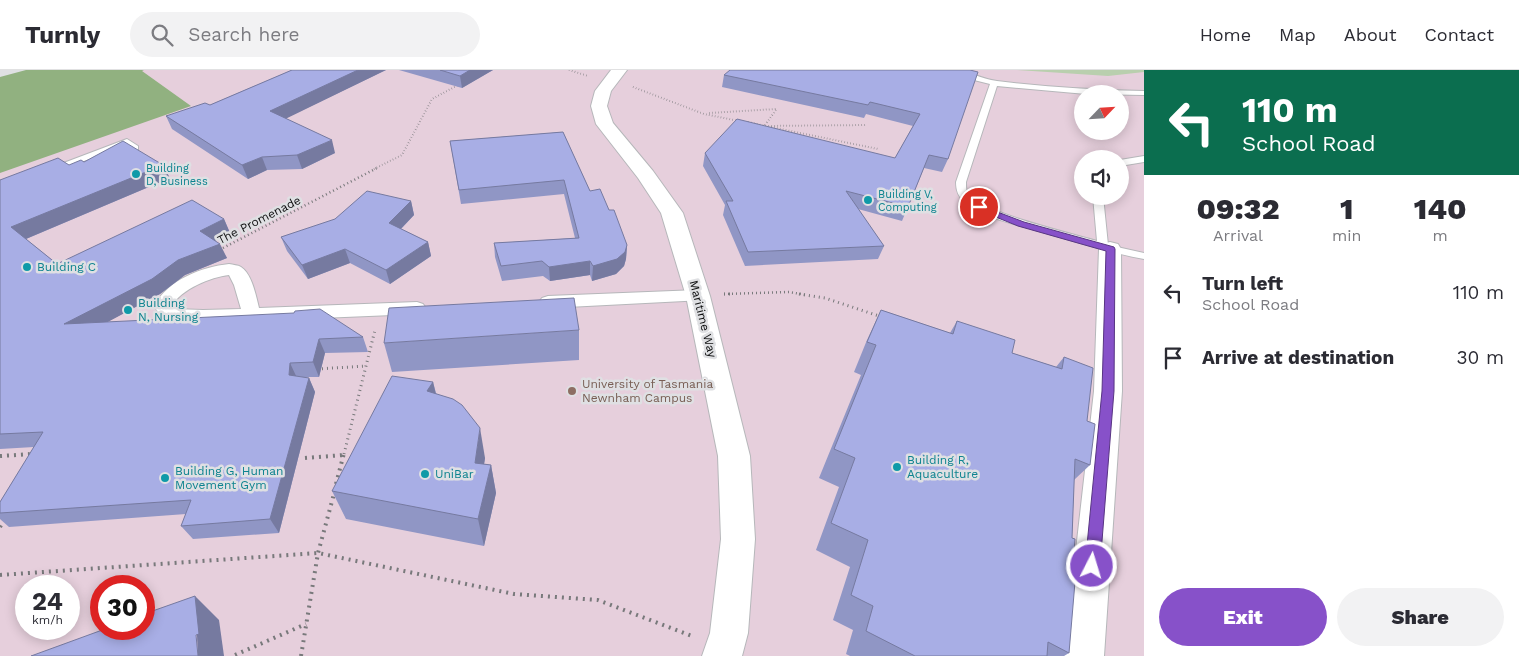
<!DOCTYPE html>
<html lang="en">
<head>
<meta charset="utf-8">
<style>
	:root { --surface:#fff; --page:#f2f2f3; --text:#2b2b33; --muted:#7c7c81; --line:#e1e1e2; --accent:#8751c9 }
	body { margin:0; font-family:"Work Sans",sans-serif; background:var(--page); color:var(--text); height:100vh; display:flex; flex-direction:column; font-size:19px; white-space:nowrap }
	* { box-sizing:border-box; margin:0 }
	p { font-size:16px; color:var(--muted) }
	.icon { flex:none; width:28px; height:28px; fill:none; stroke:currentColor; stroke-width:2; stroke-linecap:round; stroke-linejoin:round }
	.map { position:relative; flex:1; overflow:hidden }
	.side { display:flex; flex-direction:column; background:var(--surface); width:375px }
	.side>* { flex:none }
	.guide { background:#0b6e4f; color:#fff; overflow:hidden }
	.needle { width:32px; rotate:65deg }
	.buttons { position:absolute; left:1074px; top:15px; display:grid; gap:10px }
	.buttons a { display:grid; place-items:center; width:55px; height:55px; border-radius:50%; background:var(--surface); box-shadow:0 2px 12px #0003; font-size:25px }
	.speed { position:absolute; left:15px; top:505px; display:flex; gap:10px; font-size:25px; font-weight:700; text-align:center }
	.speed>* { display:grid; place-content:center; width:65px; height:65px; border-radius:50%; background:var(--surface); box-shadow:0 2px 12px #0003; line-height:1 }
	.speed small { font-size:12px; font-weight:400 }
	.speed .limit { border:8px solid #d22; background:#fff; color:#111 }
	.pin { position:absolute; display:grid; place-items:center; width:42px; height:42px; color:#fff; margin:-21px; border:2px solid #fff; border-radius:50%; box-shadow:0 1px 5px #0007 }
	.me { position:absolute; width:55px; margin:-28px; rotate:5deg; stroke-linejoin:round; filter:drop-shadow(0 0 4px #0008) }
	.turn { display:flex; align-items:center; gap:18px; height:105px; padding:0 15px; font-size:22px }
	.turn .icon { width:65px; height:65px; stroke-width:2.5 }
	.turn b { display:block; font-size:35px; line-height:42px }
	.eta { display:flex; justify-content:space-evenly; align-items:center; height:85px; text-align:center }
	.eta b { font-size:30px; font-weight:800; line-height:35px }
	.cta { display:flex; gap:10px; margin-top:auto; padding:10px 15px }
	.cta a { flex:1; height:58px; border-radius:30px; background:var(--accent); color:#fff; font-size:20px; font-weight:800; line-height:58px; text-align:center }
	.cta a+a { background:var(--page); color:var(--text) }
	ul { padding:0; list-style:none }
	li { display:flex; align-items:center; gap:15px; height:65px; padding:0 15px }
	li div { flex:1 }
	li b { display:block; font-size:19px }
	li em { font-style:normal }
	header { display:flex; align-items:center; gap:30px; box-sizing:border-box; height:70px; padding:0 25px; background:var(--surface); border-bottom:1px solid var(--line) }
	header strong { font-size:24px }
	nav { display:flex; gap:28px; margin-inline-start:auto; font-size:18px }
	.search { width:350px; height:45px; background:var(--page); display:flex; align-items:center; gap:12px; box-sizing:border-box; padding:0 18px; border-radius:28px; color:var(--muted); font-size:19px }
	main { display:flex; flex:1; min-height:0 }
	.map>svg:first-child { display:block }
</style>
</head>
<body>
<header>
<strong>Turnly</strong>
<div class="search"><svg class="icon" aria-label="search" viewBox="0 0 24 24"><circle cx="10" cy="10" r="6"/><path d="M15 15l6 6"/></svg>Search here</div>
<nav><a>Home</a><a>Map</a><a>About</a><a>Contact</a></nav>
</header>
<main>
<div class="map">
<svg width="1144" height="586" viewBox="0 0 1144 586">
	<rect width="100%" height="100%" fill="#dfe0e3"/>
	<!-- education -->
	<path fill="#e6cfdc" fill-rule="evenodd" d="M84 0H1144V586H0V32ZM1082 24H1120V61H1082ZM1082 89H1120V126H1082ZM26 516H69V559H26ZM101 516H144V559H101Z"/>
	<!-- green -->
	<polygon fill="#b9cfae" points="1017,0 1144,0 1144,2 1108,6"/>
	<!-- forest -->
	<polygon fill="#91b180" points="26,0 144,0 142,1 191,36 0,103 0,7"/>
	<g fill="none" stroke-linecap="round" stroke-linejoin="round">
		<defs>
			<g id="service">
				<path d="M952 0C967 0 981 9 997 11 1046 17 1095 20 1144 21V25L1086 24 997 16 966 112C966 118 966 122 970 126 987 144 1070 163 1097 171L1093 126H1103L1108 175 1144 183V189C1106 182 1070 170 1032 159 1010 153 983 147 965 132 958 127 956 120 956 112L990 14 962 7Z"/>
				<polygon points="127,69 138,76 138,80 132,80 126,76 53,102 50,103 45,100"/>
				<polygon points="1144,86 1144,92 1120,96 1120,90"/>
			</g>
			<g id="pedestrian">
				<path d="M229 194C233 195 238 195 241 197 252 204 256 226 259 238L417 232 423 234 426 238 423 242 417 244 203 253 162 248 154 236C168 210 201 197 229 194ZM229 205 234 215 241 239 203 240 175 239 172 236C181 219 211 207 229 205Z"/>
				<polygon points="698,220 704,222 707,226 704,230 548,238 542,236 539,232 542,228 548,226"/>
			</g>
			<g id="minor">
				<polygon points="611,0 627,0 611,21 607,36 613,53 653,101 683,143 710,226 750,386 755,469 748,563 742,586 702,586 710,563 721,469 718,386 686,226 661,143 638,108 596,54 591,36 595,21"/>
				<polygon points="1110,172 1118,174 1121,179 1122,321 1104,586 1064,586 1094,321 1099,179 1102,174"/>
			</g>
		</defs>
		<!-- service casing -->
		<use href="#service" stroke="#b6b7ba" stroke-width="2"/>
		<!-- pedestrian casing -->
		<use href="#pedestrian" stroke="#b6b7ba" stroke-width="2"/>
		<!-- minor casing -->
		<use href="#minor" stroke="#b6b7ba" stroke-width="2"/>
		<!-- path-far3 -->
		<g stroke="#78797b" stroke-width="2" stroke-dasharray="0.5 2.5" stroke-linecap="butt">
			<polyline points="569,0 588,6"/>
			<polyline points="633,17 704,44 739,51"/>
			<polyline points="709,43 776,39"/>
			<polyline points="748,52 765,56 867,55"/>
			<polyline points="765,55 776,40"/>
			<polyline points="771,57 878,79"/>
			<polyline points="374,99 402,85 432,29 460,14"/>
		</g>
		<!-- path-far2 -->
		<g stroke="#78797b" stroke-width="2.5" stroke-dasharray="1 3" stroke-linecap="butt">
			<polyline points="223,178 377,98"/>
			<polyline points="724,224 789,222 807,225"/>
		</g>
		<!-- path-far1 -->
		<g stroke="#78797b" stroke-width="3" stroke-dasharray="1 4" stroke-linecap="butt">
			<polyline points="724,224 734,224"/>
			<polyline points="799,224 825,228 882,247"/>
			<polyline points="317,299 367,296"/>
			<polyline points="28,384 33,384"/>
			<polyline points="344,384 375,260"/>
		</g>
		<!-- path -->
		<g stroke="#78797b" stroke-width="4" stroke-dasharray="2 5" stroke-linecap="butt">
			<polyline points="0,386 33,384"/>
			<polyline points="305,388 344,385"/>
			<polyline points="336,414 344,383"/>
			<polyline points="0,457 4,450"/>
			<polyline points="0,505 318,483 514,524 598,530 692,566"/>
			<polyline points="235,585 306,554"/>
			<polyline points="301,586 318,483 335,420"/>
		</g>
		<!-- service -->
		<use href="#service" fill="#fff" fill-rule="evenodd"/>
		<!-- pedestrian -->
		<use href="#pedestrian" fill="#fff" fill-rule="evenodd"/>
		<!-- minor -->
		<use href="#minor" fill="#fff" fill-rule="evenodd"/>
	</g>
	<!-- wall -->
	<g fill="#9096c5">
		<polygon points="292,0 386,0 286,48 335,83 302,99 267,100 248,109 172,59 166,46 210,35"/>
		<polygon points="399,0 493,0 462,18"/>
		<polygon points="970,0 948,89 942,102 924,98 902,151 858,139 884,176 878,189 745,196 723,145 725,135 703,96 705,83 895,88 913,56 866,44 864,48 722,17 724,5"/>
		<polygon points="563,62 590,121 609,140 627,175 626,189 624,196 616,204 592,211 590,205 550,211 543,206 502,211 495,187 494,173 575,168 564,124 461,134 450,71"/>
		<polygon points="69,95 170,108 26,169 57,194 224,149 230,163 215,171 227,188 185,205 160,224 107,252 363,267 368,282 325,283 319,307 306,307 309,308 315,322 279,463 193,469 181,456 186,444 9,457 0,449 0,432 34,377 0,379 0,110"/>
		<polygon points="411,131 414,145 401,159 428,172 431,186 390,214 350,193 308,209 287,181 281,167"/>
		<polygon points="881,240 950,263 957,251 1012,283 1056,297 1064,287 1087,351 1090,395 1074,410 1072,468 1072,511 1069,583 1064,586 850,586 846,584 853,560 833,550 850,497 816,480 839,417 819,408 861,305 854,302 867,270"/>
		<polygon points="579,260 579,290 392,302 384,273"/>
		<polygon points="433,312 436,323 485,388 484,394 491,395 496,423 484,476 346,449 332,421"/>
	</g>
	<!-- shaded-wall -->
	<g fill="#767aa0">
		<polygon points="358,0 386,0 275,54 270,41"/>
		<polygon points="470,0 493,0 462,18 460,6"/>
		<polygon points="332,70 335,83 302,99 297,85"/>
		<polygon points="262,87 267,100 248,109 242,95"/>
		<polygon points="163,95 170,108 21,171 11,157"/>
		<polygon points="411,131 414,145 393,167 389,153"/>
		<polygon points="224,149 230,163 207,175 200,161"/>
		<polygon points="428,172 431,186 390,214 386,200"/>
		<polygon points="220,174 227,188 185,205 160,224 76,269 64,254 178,190"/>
		<polygon points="627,175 626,189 624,196 616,204 592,211 593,196"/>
		<polygon points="345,179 350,193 308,209 302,195"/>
		<polygon points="590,191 590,205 550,211 549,197"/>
		<polygon points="319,269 325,283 319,307 313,292"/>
		<polygon points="290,293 297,308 289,305"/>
		<polygon points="309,308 315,322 279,463 270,449"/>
		<polygon points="433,312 440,342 427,321"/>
		<polygon points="480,358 485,388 480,421 475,393"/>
		<polygon points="491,395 496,423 484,476 478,449"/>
		<polygon points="195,526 219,550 224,586 198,586"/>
	</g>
	<!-- building -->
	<g fill="#a8aee5" stroke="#767aa0">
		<polygon points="292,0 358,0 270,41 332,70 297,85 262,87 242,95 166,46 205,33 210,35"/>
		<polygon points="440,0 470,0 460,6"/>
		<polygon points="730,0 970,0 978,2 948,89 929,85 908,137 846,121 884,176 748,182 726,131 733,131 705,83 737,49 895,88 920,44 870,32 868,35 724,5"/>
		<polygon points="563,62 590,121 600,119 609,140 614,140 627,175 625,182 617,189 593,196 590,191 549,197 542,191 501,196 494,173 579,168 564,110 459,120 450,71"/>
		<polygon points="123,71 163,95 11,157 57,194 192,130 224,149 200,161 220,174 178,190 152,209 64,254 294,243 295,241 320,239 363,267 319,269 313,292 290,293 289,305 309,308 270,449 181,456 191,430 0,443 0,432 43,362 0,364 0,110 58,88 69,95 81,90 84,92"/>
		<polygon points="367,121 411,131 389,153 428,172 386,200 345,179 302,195 281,167 335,149"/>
		<polygon points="574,228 579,260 384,273 389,238"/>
		<polygon points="881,240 953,264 957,251 1015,270 1012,283 1062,299 1064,287 1093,298 1087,351 1095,354 1090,395 1075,389 1072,468 1075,469 1072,511 1075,512 1069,583 1048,572 1047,586 915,586 866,561 873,536 851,525 868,470 831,453 855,388 834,379 876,275 867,272"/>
		<polygon points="392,306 433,312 427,321 453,329 462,335 480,358 475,393 491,395 478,449 332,421"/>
		<polygon points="195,526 199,564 196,565 198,586 31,586 105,559 144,559 144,544"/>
	</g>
	<!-- route -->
	<polygon fill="#8751c9" stroke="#583583" points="979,135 1024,152 1114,177 1115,179 1114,321 1100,496 1098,501 1092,503 1087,501 1085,496 1102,321 1106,181 1018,156 976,139 975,137"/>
	<!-- markers -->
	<g fill="#0f9aa8" stroke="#dfe0e3" stroke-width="2">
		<circle cx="136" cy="104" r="5"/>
		<circle cx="868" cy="130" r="5"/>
		<circle cx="27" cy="197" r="5"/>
		<circle cx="128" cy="240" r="5"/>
		<circle cx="897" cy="397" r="5"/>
		<circle cx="425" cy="404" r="5"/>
		<circle cx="165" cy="408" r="5"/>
	</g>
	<circle fill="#8d6e63" stroke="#dfe0e3" stroke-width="2" cx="572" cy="321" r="5"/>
	<g text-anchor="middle" stroke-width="5" stroke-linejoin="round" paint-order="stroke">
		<!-- far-culture labels -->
		<g font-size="11" fill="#0d838f" stroke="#dfe0e3" text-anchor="start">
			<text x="146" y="102">Building<tspan x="146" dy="13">D, Business</tspan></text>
			<text x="878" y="128">Building V,<tspan x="878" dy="13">Computing</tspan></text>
		</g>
		<!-- street labels -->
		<g font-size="12" fill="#0f1011" stroke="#dfe0e3">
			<text transform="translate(259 150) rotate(-27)" y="4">The Promenade</text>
			<text transform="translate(703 249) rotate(76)" y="4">Maritime Way</text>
		</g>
		<!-- culture labels -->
		<g font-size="12" fill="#0d838f" stroke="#dfe0e3" text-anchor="start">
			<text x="37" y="201">Building C</text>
			<text x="138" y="237">Building<tspan x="138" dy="14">N, Nursing</tspan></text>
			<text x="907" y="394">Building R,<tspan x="907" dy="14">Aquaculture</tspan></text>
			<text x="175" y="405">Building G, Human<tspan x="175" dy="14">Movement Gym</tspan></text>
			<text x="435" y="408">UniBar</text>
		</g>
		<!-- education labels -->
		<g font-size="12" fill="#785e54" stroke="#dfe0e3" text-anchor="start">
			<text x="582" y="318">University of Tasmania<tspan x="582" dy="14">Newnham Campus</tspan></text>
		</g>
	</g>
</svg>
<div class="buttons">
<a><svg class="needle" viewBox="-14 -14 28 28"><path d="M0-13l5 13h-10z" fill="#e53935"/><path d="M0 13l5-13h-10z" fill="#7c7c81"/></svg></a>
<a><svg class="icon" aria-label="sound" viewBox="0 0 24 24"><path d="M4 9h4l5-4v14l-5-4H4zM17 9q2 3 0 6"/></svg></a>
</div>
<div class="speed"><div>24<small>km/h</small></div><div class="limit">30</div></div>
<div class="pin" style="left:979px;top:137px;background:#d93025"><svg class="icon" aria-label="arrive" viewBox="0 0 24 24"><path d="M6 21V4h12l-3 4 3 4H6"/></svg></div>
<svg class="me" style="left:1092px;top:496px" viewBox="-20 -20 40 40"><circle r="17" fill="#8751c9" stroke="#fff" stroke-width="3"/><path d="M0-11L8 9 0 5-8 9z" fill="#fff"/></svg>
</div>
<section class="side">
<div class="guide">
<div class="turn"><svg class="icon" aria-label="left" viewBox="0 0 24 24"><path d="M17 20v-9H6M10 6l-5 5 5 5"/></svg><div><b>110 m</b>School Road</div></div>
</div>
<div class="eta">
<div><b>09:32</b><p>Arrival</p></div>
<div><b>1</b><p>min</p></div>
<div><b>140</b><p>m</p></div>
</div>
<ul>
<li><svg class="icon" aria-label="left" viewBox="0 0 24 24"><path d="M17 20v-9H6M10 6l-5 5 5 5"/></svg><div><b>Turn left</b><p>School Road</p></div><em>110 m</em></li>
<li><svg class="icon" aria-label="arrive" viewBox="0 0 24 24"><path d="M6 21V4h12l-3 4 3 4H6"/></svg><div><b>Arrive at destination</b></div><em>30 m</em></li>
</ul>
<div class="cta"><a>Exit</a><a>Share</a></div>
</section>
</main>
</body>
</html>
